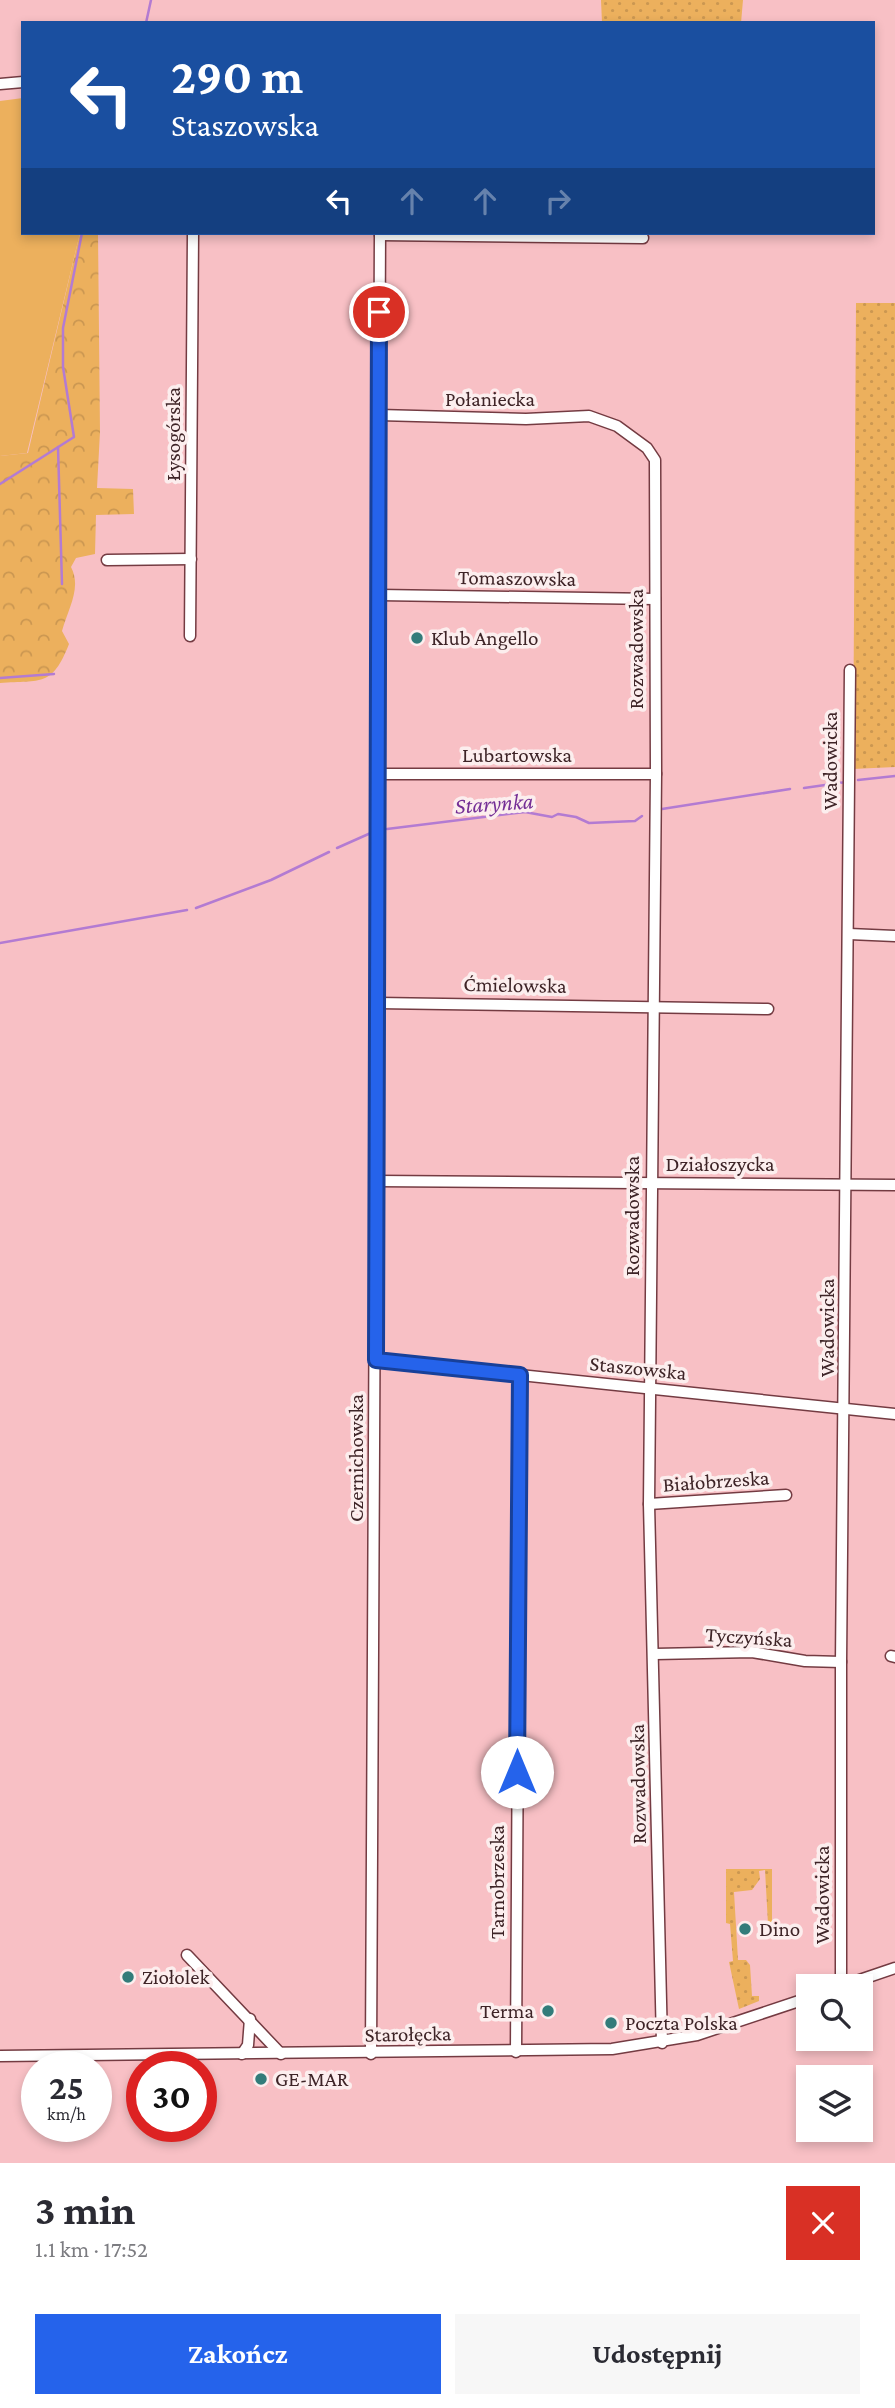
<!DOCTYPE html>
<html lang="pl">
<head>
<meta charset="utf-8">
<style>
	:root { --surface:#fff; --page:#f7f7f7; --text:#2b2b33; --muted:#7c7c81; --accent:#2563eb }
	body { margin:0; font-family:"Crimson Pro",serif; background:var(--page); color:var(--text); height:100vh; display:flex; flex-direction:column; font-size:26px; white-space:nowrap }
	* { box-sizing:border-box; margin:0 }
	p { font-size:23px; color:var(--muted) }
	.icon { flex:none; width:38px; height:38px; fill:none; stroke:currentColor; stroke-width:2; stroke-linecap:round; stroke-linejoin:round }
	.map { position:relative; height:2163px; overflow:hidden }
	.side { display:flex; flex-direction:column; background:var(--surface); flex:1 }
	.side>* { flex:none }
	.top-card { position:absolute; left:21px; top:21px; width:854px; height:214px; border-radius:0px; box-shadow:0 4px 10px #0003; background:#1a4fa0; color:#fff; overflow:hidden }
	.controls { position:absolute; left:796px; top:1974px; display:grid; gap:14px }
	.controls a { display:grid; place-items:center; width:77px; height:77px; border-radius:0px; background:var(--surface); box-shadow:0 4px 10px #0003; font-size:35px }
	.speed { position:absolute; left:21px; top:2051px; display:flex; gap:14px; font-size:35px; font-weight:700; text-align:center }
	.speed>* { display:grid; place-content:center; width:91px; height:91px; border-radius:50%; background:var(--surface); box-shadow:0 4px 10px #0003; line-height:1 }
	.speed small { font-size:18px; font-weight:400 }
	.speed .limit { border:10px solid #d22; background:#fff; color:#111 }
	.pin { position:absolute; display:grid; place-items:center; width:60px; height:60px; color:#fff; margin:-30px; border:4px solid #fff; border-radius:50%; box-shadow:0 2px 7px #0007 }
	.me { position:absolute; width:77px; margin:-38px; rotate:0deg; stroke-linejoin:round; filter:drop-shadow(0 0 5px #0008) }
	.turn { display:flex; align-items:center; gap:24px; height:147px; padding:0 35px; font-size:32px }
	.turn .icon { width:91px; height:91px; stroke-width:2.5 }
	.turn b { display:block; font-size:49px; line-height:60px }
	.lanes { display:flex; align-items:center; height:66px; padding:0 35px; background:#0003; justify-content:center; gap:35px; direction:ltr }
	.lanes .off { opacity:.35 }
	.round { display:grid; place-items:center; flex:none; width:74px; height:74px; border-radius:0px; background:var(--page) }
	.overview { display:flex; align-items:center; justify-content:space-between; height:119px; padding:0 35px }
	h1 { font-size:42px; font-weight:700; line-height:52px }
	.cta { display:flex; gap:14px; margin-top:auto; padding:14px 35px }
	.cta a { flex:1; height:80px; border-radius:0px; background:var(--accent); color:#fff; font-size:28px; font-weight:700; line-height:80px; text-align:center }
	.cta a+a { background:var(--page); color:var(--text) }
	.map>svg:first-child { display:block }
</style>
</head>
<body>
<div class="map">
<svg width="895" height="2163" viewBox="0 0 895 2163">
	<defs>
		<pattern id="grass-dots" width="8" height="8" patternUnits="userSpaceOnUse" patternTransform="scale(1.75)"><rect width="8" height="8" fill="#ecb05d"/><path d="M2 2h.1M6 6h.1" fill="none" stroke="#cb9751" stroke-width="1.8" stroke-linecap="round"/></pattern>
		<pattern id="forest-crowns" width="20" height="18" patternUnits="userSpaceOnUse" patternTransform="scale(1.75)"><rect width="20" height="18" fill="#ecb05d"/><path d="M2 6a3 3 0 1 1 6 0M12 15a3 3 0 1 1 6 0" fill="none" stroke="#cb9751"/></pattern>
	</defs>
	<rect width="100%" height="100%" fill="#f8c0c5"/>
	<!-- grass -->
	<g fill="url(#grass-dots)">
		<polygon points="601,0 743,0 741,23 602,23"/>
		<polygon points="856,303 895,303 895,767 853,769"/>
		<polygon points="726,1869 772,1869 772,1927 768,1924 765,1870 759,1871 760,1879 752,1890 734,1892 738,1960 746,1960 750,1965 752,1996 759,1996 759,2001 739,2009 729,1962 733,1961 730,1924 726,1923"/>
	</g>
	<!-- forest -->
	<path fill="url(#forest-crowns)" d="M80 233H98L100 432 97 488 133 489 134 514 96 515 95 554 76 558 71 567C82 588 68 609 62 631L69 644C52 687 42 680 0 683V456L28 453Z"/>
	<!-- garden -->
	<polygon fill="#ecb05d" points="23,98 23,233 80,233 27,453 0,456 0,101"/>
	<g fill="none" stroke-linecap="round" stroke-linejoin="round">
		<!-- stream -->
		<g stroke="#b37bd2" stroke-width="2.5">
			<polyline points="146,23 151,0"/>
			<polyline points="58,447 62,584"/>
			<polyline points="0,484 74,437 63,367 63,328 82,233"/>
			<polyline points="0,678 54,674"/>
			<polyline points="858,780 895,776"/>
			<polyline points="804,788 846,782"/>
			<polyline points="662,809 790,789"/>
			<polyline points="387,829 525,812 552,817 558,814 576,817 589,823 635,821 642,816"/>
			<polyline points="337,848 373,832"/>
			<polyline points="196,908 271,880 329,852"/>
			<polyline points="0,943 187,910"/>
		</g>
		<defs>
			<g id="minor">
				<polyline points="0,84 23,82"/>
				<polyline points="380,235 643,238"/>
				<polyline points="379,415 526,419 589,416 617,426 647,448 655,460 656,774 649,1504 662,2043"/>
				<polyline points="107,560 191,559"/>
				<polyline points="379,595 655,599"/>
				<polyline points="190,636 193,233"/>
				<polyline points="378,774 656,774"/>
				<polyline points="849,934 895,936"/>
				<polyline points="378,1003 768,1009"/>
				<polyline points="377,1181 895,1185"/>
				<polyline points="376,1360 895,1414"/>
				<polyline points="649,1504 786,1495"/>
				<polyline points="655,1654 752,1652 805,1661 841,1662"/>
				<polyline points="891,1656 895,1657"/>
				<polyline points="187,1955 281,2054"/>
				<polyline points="841,1986 841,1662 850,670"/>
				<polyline points="842,1986 895,1968"/>
				<polyline points="516,2052 520,1375"/>
				<polyline points="242,2054 248,2045 250,2019"/>
				<polyline points="371,2054 380,233"/>
				<polyline points="0,2056 612,2049 697,2035 808,1998"/>
			</g>
		</defs>
		<!-- minor casing -->
		<use href="#minor" stroke="#743b42" stroke-width="13"/>
		<!-- minor -->
		<use href="#minor" stroke="#fff" stroke-width="10"/>
	</g>
	<g fill="none" stroke-linecap="round" stroke-linejoin="round">
		<defs>
			<polyline id="route" points="379,312 376,1360 520,1375 517,1772"/>
		</defs>
		<!-- route casing -->
		<use href="#route" stroke="#184099" stroke-width="18"/>
		<!-- route -->
		<use href="#route" stroke="#2563eb" stroke-width="12"/>
	</g>
	<!-- markers -->
	<g fill="#337c7a" stroke="#fceeee" stroke-width="2.5">
		<circle cx="417" cy="638" r="7"/>
		<circle cx="745" cy="1929" r="7"/>
		<circle cx="128" cy="1977" r="7"/>
		<circle cx="548" cy="2011" r="7"/>
		<circle cx="611" cy="2023" r="7"/>
		<circle cx="261" cy="2079" r="7"/>
	</g>
	<g text-anchor="middle" stroke-width="7" stroke-linejoin="round" paint-order="stroke">
		<!-- street labels -->
		<g font-size="21" fill="#3e2427" stroke="#fceeee">
			<text x="490" y="406">Połaniecka</text>
			<text transform="translate(173 434) rotate(-90)" y="7">Łysogórska</text>
			<text transform="translate(517 578) rotate(1)" y="7">Tomaszowska</text>
			<text transform="translate(636 649) rotate(-90)" y="7">Rozwadowska</text>
			<text x="517" y="762">Lubartowska</text>
			<text transform="translate(830 761) rotate(-90)" y="7">Wadowicka</text>
			<text transform="translate(515 985) rotate(1)" y="7">Ćmielowska</text>
			<text x="720" y="1171">Działoszycka</text>
			<text transform="translate(632 1216) rotate(-90)" y="7">Rozwadowska</text>
			<text transform="translate(827 1328) rotate(-90)" y="7">Wadowicka</text>
			<text transform="translate(638 1368) rotate(6)" y="7">Staszowska</text>
			<text transform="translate(356 1458) rotate(-90)" y="7">Czernichowska</text>
			<text transform="translate(716 1481) rotate(-4)" y="7">Białobrzeska</text>
			<text transform="translate(749 1637) rotate(4)" y="7">Tyczyńska</text>
			<text transform="translate(638 1784) rotate(-91)" y="7">Rozwadowska</text>
			<text transform="translate(497 1882) rotate(-90)" y="7">Tarnobrzeska</text>
			<text transform="translate(822 1895) rotate(-90)" y="7">Wadowicka</text>
			<text transform="translate(408 2034) rotate(-1)" y="7">Starołęcka</text>
		</g>
		<!-- poi labels -->
		<g font-size="21" fill="#3e2427" stroke="#fceeee" text-anchor="start">
			<text x="431" y="645">Klub Angello</text>
			<text x="759" y="1936">Dino</text>
			<text x="142" y="1984">Ziołolek</text>
			<text x="534" y="2018" text-anchor="end">Terma</text>
			<text x="625" y="2030">Poczta Polska</text>
			<text x="275" y="2086">GE-MAR</text>
		</g>
		<!-- water labels -->
		<g font-size="23" font-style="italic" fill="#752f96" stroke="#fceeee">
			<text transform="translate(494 803) rotate(-4)" y="8">Starynka</text>
		</g>
	</g>
</svg>
<div class="controls">
<a><svg class="icon" aria-label="search" viewBox="0 0 24 24"><circle cx="10" cy="10" r="6"/><path d="M15 15l6 6"/></svg></a>
<a><svg class="icon" aria-label="layers" viewBox="0 0 24 24"><path d="M12 4l9 5-9 5-9-5zM3 14l9 5 9-5"/></svg></a>
</div>
<div class="speed"><div>25<small>km/h</small></div><div class="limit">30</div></div>
<div class="pin" style="left:379px;top:312px;background:#d93025"><svg class="icon" aria-label="arrive" viewBox="0 0 24 24"><path d="M6 21V4h12l-3 4 3 4H6"/></svg></div>
<svg class="me" style="left:517px;top:1772px" viewBox="-20 -20 40 40"><circle r="19" fill="#fff"/><path d="M0-13L10 11 0 6-10 11z" fill="#2563eb"/></svg>
<div class="top-card">
<div class="turn"><svg class="icon" aria-label="left" viewBox="0 0 24 24"><path d="M17 20v-9H6M10 6l-5 5 5 5"/></svg><div><b>290 m</b>Staszowska</div></div>
<div class="lanes"><svg class="icon" aria-label="left" viewBox="0 0 24 24"><path d="M17 20v-9H6M10 6l-5 5 5 5"/></svg><svg class="icon off" aria-label="ahead" viewBox="0 0 24 24"><path d="M12 20V5M6 11l6-6 6 6"/></svg><svg class="icon off" aria-label="ahead" viewBox="0 0 24 24"><path d="M12 20V5M6 11l6-6 6 6"/></svg><svg class="icon off" aria-label="right" viewBox="0 0 24 24"><path d="M7 20v-9h11M14 6l5 5-5 5"/></svg></div>
</div>
</div>
<section class="side">
<div class="overview"><div><h1>3 min</h1><p>1.1 km · 17:52</p></div><a class="round" style="background:#d93025;color:#fff"><svg class="icon" aria-label="close" viewBox="0 0 24 24"><path d="M6 6l12 12M18 6L6 18"/></svg></a></div>
<div class="cta"><a>Zakończ</a><a>Udostępnij</a></div>
</section>
</body>
</html>
